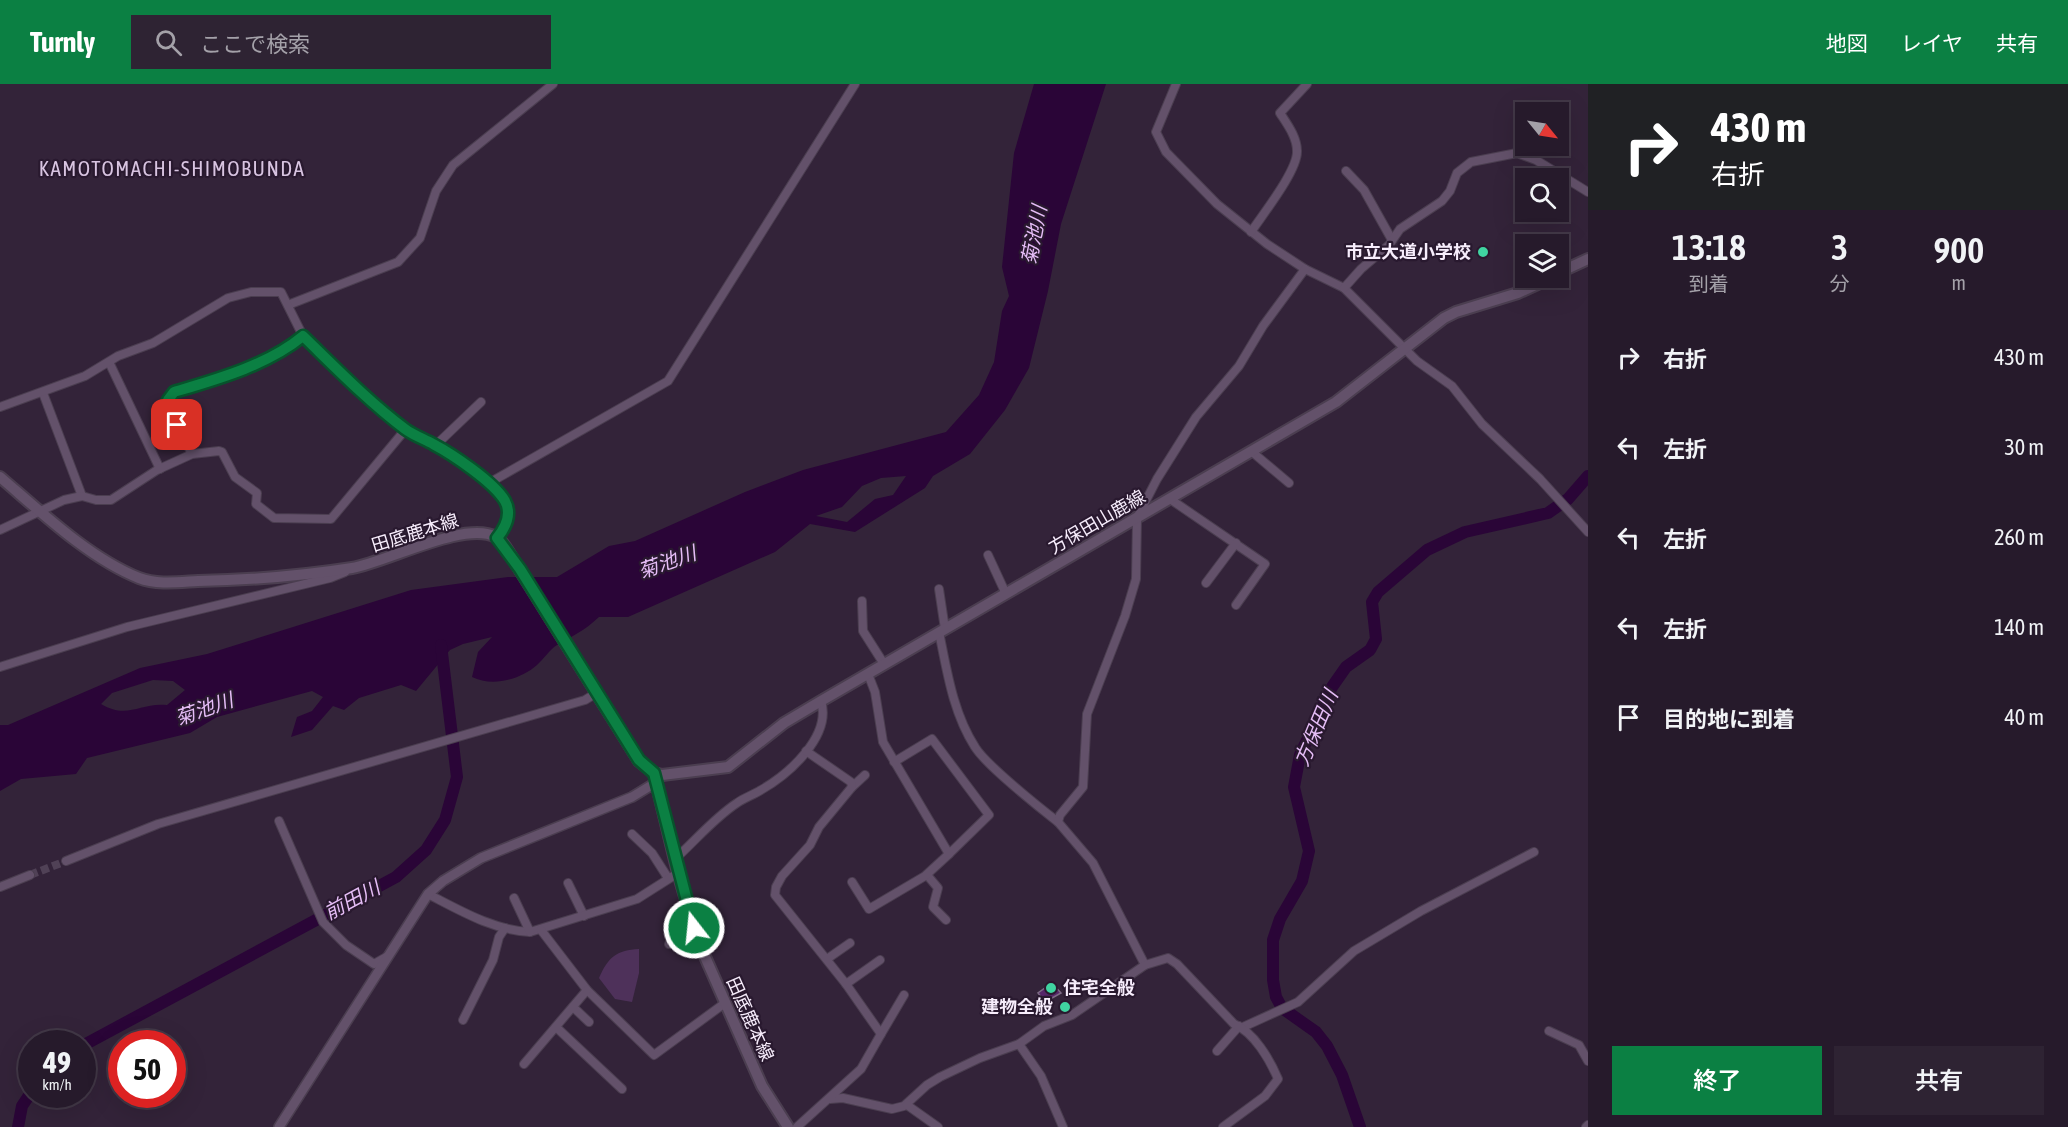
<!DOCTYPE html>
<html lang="ja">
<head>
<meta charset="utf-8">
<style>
	:root { --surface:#261a2b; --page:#2e2333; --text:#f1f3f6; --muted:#a4a1a9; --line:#423847; --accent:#0b8043 }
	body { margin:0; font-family:"Asap Condensed","Noto Sans JP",sans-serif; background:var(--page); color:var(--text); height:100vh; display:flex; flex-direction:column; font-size:22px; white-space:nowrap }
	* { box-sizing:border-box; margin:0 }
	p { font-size:20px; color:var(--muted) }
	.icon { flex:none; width:33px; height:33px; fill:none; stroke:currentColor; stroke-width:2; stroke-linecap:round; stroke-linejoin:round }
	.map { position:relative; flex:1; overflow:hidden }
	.side { display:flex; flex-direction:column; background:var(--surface); width:480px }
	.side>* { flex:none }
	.guide { background:#202124; color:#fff; overflow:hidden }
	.needle { width:39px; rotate:120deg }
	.fabs { position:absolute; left:1515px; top:18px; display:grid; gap:12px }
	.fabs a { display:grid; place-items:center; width:54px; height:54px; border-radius:0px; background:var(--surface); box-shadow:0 6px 24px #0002,0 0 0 2px var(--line); font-size:30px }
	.speed { position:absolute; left:18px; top:946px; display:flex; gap:12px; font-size:30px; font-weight:700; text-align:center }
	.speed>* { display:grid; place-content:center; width:78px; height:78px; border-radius:50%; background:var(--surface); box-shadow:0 6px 24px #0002,0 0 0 2px var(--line); line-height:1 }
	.speed small { font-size:15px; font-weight:400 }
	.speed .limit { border:9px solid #d22; background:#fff; color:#111 }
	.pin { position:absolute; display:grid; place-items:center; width:51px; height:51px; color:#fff; margin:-26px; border-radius:12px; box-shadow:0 3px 9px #0006 }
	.me { position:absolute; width:66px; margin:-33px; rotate:344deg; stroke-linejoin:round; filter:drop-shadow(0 0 4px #0008) }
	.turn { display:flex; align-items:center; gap:21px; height:126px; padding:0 24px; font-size:27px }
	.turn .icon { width:78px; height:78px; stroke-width:2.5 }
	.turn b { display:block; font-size:42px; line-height:51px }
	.eta { display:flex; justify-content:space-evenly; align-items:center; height:102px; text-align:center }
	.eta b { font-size:36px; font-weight:600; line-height:42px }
	.cta { display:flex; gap:12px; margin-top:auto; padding:12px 24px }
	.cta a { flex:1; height:69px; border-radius:0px; background:var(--accent); color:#fff; font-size:24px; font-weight:600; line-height:69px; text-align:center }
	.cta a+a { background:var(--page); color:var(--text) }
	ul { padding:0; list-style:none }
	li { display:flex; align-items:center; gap:18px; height:90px; padding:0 24px }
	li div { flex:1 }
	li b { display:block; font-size:22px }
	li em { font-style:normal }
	header { display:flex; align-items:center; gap:36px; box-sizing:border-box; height:84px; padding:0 30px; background:var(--accent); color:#fff }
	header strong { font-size:28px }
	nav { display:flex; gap:33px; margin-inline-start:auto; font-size:21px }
	.search { width:420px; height:54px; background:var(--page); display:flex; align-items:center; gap:15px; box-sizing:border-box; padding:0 21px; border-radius:0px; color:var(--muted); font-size:22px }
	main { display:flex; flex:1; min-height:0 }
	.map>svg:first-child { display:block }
</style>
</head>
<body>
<header>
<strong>Turnly</strong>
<div class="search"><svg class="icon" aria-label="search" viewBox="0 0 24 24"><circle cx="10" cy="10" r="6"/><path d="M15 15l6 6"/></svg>ここで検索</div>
<nav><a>地図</a><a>レイヤ</a><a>共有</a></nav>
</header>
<main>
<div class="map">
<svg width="1588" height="1043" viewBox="0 0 1588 1043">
	<rect width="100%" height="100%" fill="#332339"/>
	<!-- green -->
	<path fill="#4e315a" d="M639 865V889L632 918 615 915 599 894C608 873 617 866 639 865Z"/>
	<!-- water -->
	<path fill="#2a0537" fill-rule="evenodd" d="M1034 0H1106L1061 140 1048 207 1029 284 1005 326 970 370 933 392 925 404 855 448 810 440 775 468 628 533H599C584 547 574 551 557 561 549 566 544 575 537 581 520 596 492 603 472 593L478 568 492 553 463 560 450 566 416 607 401 601 359 614 344 626 333 622 312 646 291 653 297 633 312 627 323 613 312 607 217 633 190 649 87 674 76 690 21 695 0 707V641H8L140 584 207 570 411 506 508 493H557L609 462 635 457 745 408 803 386 946 348 979 311 994 278 1002 227 1009 212 1002 183 1014 69ZM906 392 893 411 875 415 847 438 816 432 842 423 862 402 881 394ZM153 596 173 597 185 606 167 621C140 618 128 636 101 620L112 609Z"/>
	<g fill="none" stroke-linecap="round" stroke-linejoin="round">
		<!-- river -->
		<g stroke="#2a0537" stroke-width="12">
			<polyline points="82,962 396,793 426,766 445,736 457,693 441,561"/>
			<polyline points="18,1043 22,1022 32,1007"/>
			<polyline points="1360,1043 1342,991 1327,962 1316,948 1282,924 1276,913 1273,896 1273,856 1280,835 1302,797 1309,767 1294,703 1300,671 1332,603 1346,583 1370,566 1376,555 1372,518 1378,508 1427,466 1465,448 1548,429 1568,415 1588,392"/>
		</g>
	</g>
	<!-- building -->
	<polygon fill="#562669" stroke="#7d6b85" stroke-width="1.5" points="1052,899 1061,909 1045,918 1038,909"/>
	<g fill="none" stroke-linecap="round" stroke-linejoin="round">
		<!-- minor-tunnel -->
		<polyline stroke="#504156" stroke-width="8" stroke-dasharray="8 4" stroke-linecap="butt" points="30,791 66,777"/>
		<defs>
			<g id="minor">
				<polyline points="1176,0 1156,48 1166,68 1217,120 1267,160 1305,185 1344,204 1417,277 1452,302 1482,340 1540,395 1588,448"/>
				<polyline points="1346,87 1364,106 1392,156"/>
				<path d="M1251 148C1263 130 1298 86 1297 67 1297 53 1287 40 1280 29L1307 0"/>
				<polyline points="1344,204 1361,185 1389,161 1400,145 1442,117 1450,107 1457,89 1471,78 1517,69 1536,76 1588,108"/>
				<polyline points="288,221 398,178 420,154 436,107 453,81 553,0"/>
				<polyline points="109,278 160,385"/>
				<polyline points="43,309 82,412"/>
				<polyline points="0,323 85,292 118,272 153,259 228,214 251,208 281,208 303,252 359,307 405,346 436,361 489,399 504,415 509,426 506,443 497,454"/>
				<polyline points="436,361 481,318"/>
				<polyline points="1251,367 1289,399"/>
				<path d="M192 370 169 326 168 316C179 301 202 301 219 295 248 284 280 271 303 252"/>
				<polyline points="489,399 668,297 855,0"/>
				<polyline points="1170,415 1265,480 1236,521"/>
				<polyline points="0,446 64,416 82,412 96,416 111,416 157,386 192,370 219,367 222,368 235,393 257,409 256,420 274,434 331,435 405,346"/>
				<polyline points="988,471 1006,510"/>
				<polyline points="1206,499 1236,459"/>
				<polyline points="939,505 945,545"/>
				<polyline points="862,517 863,547 884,580"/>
				<path d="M939 548C947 587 953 629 975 663 986 681 1040 724 1058 738"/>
				<polyline points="0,583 127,543 330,494 345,488"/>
				<polyline points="894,678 932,655 989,731 949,770"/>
				<polyline points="852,703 865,691"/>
				<polyline points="279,737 323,838 346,861 374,880 388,872"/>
				<polyline points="632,750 652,769 668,794"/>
				<path d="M675 775C695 757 714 734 737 719 744 714 753 711 761 706 789 690 832 652 821 617"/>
				<polyline points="66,777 158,740 585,616 598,608"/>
				<polyline points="927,791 938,804 933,823 946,836"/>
				<polyline points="852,798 869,825 925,792 949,770 883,658 875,608 868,590"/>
				<polyline points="568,799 584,832"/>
				<polyline points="0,803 30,791"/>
				<path d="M428 810C461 827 493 846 530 848L637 815 678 789"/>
				<polyline points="514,814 530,848"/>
				<polyline points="541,846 587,906 654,971 725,919"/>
				<polyline points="669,860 694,844"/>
				<polyline points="827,875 850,859"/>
				<polyline points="1145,881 1093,779 1058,738 1060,731 1083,703 1087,630 1125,532 1136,495 1137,434 1157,395 1196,333 1239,282 1263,242 1305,185"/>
				<polyline points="846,900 880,876"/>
				<polyline points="573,923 589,938"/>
				<polyline points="463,936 493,876 499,853 505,844"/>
				<polyline points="556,943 622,1005"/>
				<polyline points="1243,943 1298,918 1354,867 1421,827 1534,768"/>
				<polyline points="1549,947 1579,961 1588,977"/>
				<polyline points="881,950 904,911"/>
				<polyline points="1019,960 1041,992 1063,1043"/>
				<polyline points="1217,967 1239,942"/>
				<polyline points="524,980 587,906"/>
				<path d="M830 1015 843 1014 892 1025 904 1022 927 1001 940 993 980 974 1019 960 1044 942 1072 931 1145 881 1168 874 1177 880 1234 940C1254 948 1270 976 1278 995L1265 1012 1223 1043"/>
				<polyline points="907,1021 938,1043"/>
				<polyline points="797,1043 861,985 881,950 846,900 775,811 776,803 782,792 810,761 819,743 852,703 851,698 806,667"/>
				<polyline points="1586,1043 1588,1041"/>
			</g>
			<polyline id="tertiary" points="279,1043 428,810 443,797 481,774 632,713 655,699"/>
			<g id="secondary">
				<polyline points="1558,189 1588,175"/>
				<path d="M0 393C41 428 89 474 139 494 157 501 179 498 198 497 250 496 301 492 352 484 387 478 465 436 496 453 501 456 505 462 508 467L639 677 654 689 662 691 728 683 784 639 821 617 1336 318 1444 234 1456 228 1518 209 1551 194"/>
				<polyline points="654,689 678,789 699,859 762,1002 788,1043"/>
			</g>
		</defs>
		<!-- minor casing -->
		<use href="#minor" stroke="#4b3e50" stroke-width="10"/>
		<!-- tertiary casing -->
		<use href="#tertiary" stroke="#4b3e50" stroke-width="12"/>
		<!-- secondary casing -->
		<use href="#secondary" stroke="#4b3e50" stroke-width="14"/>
		<!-- minor -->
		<use href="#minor" stroke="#63516a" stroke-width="8"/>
		<!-- tertiary -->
		<use href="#tertiary" stroke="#63516a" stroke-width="9"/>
		<!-- secondary -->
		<use href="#secondary" stroke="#63516a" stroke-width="10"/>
	</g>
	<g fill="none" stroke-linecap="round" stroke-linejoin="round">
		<defs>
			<path id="route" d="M177 341 169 326 168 316 174 308C218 295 268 281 303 252 336 284 368 317 405 345 413 351 424 355 433 360 452 370 494 398 505 417 512 430 506 443 497 454L520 485 639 676 654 689 694 844"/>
		</defs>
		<!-- route casing -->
		<use href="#route" stroke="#07532c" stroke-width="15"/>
		<!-- route -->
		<use href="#route" stroke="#0b8043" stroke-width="10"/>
	</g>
	<!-- markers -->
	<g fill="#40d4a1" stroke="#29192f" stroke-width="2">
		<circle cx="1483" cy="168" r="6"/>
		<circle cx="1051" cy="904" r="6"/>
		<circle cx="1065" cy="923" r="6"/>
	</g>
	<g text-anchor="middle" stroke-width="4.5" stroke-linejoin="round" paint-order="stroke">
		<!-- poi labels -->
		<g font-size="18" font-weight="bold" fill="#f7edfc" stroke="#29192f" text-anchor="end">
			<text x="1471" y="174">市立大道小学校</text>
			<text x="1063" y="910" text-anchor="start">住宅全般</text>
			<text x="1053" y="929">建物全般</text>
		</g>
		<!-- street labels -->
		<g font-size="18" fill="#f7edfc" stroke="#29192f">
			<text transform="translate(1097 438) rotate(-30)" y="6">方保田山鹿線</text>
			<text transform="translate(415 449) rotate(-17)" y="6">田底鹿本線</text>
			<text transform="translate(750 935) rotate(66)" y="6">田底鹿本線</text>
		</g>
		<!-- water labels -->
		<g font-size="20" font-style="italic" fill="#e5bdf6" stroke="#29192f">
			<text transform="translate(1034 151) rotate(-79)" y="7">菊池川</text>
			<text transform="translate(667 478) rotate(-19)" y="7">菊池川</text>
			<text transform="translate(204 625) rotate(-19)" y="7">菊池川</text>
			<text transform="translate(1316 644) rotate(-67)" y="7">方保田川</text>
			<text transform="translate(352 816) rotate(-28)" y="7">前田川</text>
		</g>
		<!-- quarter labels -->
		<g font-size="21" letter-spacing="1.5" fill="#d8c4e1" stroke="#29192f">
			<text x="172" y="92">KAMOTOMACHI-SHIMOBUNDA</text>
		</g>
	</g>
</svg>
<div class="fabs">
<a><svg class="needle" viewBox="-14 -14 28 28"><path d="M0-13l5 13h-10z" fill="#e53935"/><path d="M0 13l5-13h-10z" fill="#a4a1a9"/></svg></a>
<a><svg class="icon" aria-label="search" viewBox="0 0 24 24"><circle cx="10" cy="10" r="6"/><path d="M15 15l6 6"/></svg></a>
<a><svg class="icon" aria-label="layers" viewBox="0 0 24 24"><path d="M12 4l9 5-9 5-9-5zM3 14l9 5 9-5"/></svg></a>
</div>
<div class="speed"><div>49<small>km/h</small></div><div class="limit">50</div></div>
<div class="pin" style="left:177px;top:341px;background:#d93025"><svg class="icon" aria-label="arrive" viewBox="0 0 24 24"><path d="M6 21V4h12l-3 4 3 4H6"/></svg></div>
<svg class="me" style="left:694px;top:844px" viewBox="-20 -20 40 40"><circle r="17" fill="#0b8043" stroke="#fff" stroke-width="3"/><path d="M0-11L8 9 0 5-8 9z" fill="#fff"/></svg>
</div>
<section class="side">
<div class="guide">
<div class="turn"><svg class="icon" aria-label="right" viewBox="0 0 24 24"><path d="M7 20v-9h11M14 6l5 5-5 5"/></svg><div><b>430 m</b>右折</div></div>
</div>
<div class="eta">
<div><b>13:18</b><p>到着</p></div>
<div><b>3</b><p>分</p></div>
<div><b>900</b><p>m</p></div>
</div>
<ul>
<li><svg class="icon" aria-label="right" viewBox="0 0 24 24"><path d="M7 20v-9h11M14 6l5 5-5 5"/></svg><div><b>右折</b></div><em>430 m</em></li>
<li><svg class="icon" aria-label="left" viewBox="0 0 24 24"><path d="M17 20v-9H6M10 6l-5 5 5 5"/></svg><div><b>左折</b></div><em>30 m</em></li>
<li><svg class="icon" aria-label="left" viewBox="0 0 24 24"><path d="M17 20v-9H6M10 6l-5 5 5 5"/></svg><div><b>左折</b></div><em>260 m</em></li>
<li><svg class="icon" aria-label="left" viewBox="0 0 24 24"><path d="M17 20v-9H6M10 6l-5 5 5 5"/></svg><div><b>左折</b></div><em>140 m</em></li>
<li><svg class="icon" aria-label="arrive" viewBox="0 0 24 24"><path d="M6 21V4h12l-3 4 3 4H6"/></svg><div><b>目的地に到着</b></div><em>40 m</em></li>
</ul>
<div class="cta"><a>終了</a><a>共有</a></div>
</section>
</main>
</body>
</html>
